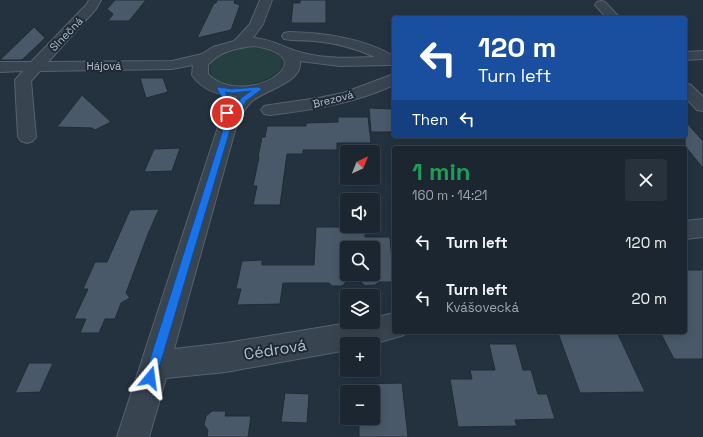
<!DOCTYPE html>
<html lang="en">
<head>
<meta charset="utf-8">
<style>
	:root { --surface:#1b2630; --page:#28323c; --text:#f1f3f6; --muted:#a0a5ab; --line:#39434c }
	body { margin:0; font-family:"Space Grotesk",sans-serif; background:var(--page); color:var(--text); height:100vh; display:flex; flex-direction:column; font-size:15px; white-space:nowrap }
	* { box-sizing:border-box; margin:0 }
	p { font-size:13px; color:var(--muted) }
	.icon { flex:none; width:22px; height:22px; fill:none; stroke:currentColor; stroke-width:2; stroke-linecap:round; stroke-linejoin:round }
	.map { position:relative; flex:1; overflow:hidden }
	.side { position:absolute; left:392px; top:146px; width:295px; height:188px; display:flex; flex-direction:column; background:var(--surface); border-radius:4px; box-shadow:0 2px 10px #0003,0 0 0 1px var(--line) }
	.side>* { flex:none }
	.hud { position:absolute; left:392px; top:16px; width:295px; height:122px; border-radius:4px; box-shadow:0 2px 10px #0003,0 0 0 1px var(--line); background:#1a4fa0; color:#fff; overflow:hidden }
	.needle { width:26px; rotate:43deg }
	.controls { position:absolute; left:340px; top:145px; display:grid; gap:8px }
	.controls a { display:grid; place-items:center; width:40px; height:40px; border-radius:4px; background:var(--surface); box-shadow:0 2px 10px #0003,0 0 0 1px var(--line); font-size:20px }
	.pin { position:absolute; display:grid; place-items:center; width:34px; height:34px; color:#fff; margin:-17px; border:2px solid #fff; border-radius:50%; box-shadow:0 1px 4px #0007 }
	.me { position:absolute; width:44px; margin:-22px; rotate:16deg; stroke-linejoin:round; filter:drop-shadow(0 0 3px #0008) }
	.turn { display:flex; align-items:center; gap:14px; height:84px; padding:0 20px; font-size:18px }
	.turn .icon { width:52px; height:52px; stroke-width:2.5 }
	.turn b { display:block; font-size:28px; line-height:34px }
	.then { display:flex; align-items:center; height:38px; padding:0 20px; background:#0003; gap:8px; font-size:15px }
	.round { display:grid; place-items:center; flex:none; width:42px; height:42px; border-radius:4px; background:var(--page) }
	.overview { display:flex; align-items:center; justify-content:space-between; height:68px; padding:0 20px }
	h1 { font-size:24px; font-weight:700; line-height:30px; color:#1e9e55 }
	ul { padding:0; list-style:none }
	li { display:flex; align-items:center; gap:12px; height:56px; padding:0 20px }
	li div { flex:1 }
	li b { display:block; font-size:15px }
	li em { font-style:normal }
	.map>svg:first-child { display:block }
</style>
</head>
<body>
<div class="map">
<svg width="703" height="437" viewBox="0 0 703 437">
	<rect width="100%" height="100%" fill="#243240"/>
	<!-- green -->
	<path fill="#264041" d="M245 48C258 47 272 47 281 58L282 67C270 87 209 96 210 67 216 54 231 50 245 48Z"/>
	<!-- building -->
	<g fill="#4a5969" stroke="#1f2b37" fill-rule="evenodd">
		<polygon points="115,0 146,0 129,21 108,21 113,14 107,9"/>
		<polygon points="217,0 235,0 234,3 240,5 231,30 197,38 214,3 216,3"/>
		<polygon points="300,0 326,0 326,23 291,23 293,3 300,3"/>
		<polygon points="34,27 45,38 22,60 0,60"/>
		<polygon points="140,78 163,78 168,92 146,98"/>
		<polygon points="82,95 111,122 95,130 92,128 57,127"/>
		<polygon points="369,108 394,109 394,132 371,132"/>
		<polygon points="338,117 368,117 371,143 337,143 337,150 303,150 303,154 287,154 280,205 253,205 257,186 253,186 259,157 258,157 262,137 265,137 267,126 306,126 306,123 338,122"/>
		<polygon points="685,121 703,141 703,168 685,146"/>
		<polygon points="180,148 172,171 144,172 154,149"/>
		<polygon points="159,209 148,234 126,293 130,298 121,303 115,319 105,319 99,333 80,333 86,319 74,319 88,289 83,289 95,262 107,262 130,210"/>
		<path d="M316 227H365V237H390L394 282H379L375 285 365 286 361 282H346L342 286H332L329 283H283L280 304 237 305 241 289H236L242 261 262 260V265H314ZM347 248H373V274H347Z"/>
		<polygon points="685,270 703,270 703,359 674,359 660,332 685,332"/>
		<polygon points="579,332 617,332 645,392 580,393 558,333"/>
		<polygon points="489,344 516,344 523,370 531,370 538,394 547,394 555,419 515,420 517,426 458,427 450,379 472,379 470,370 495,370"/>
		<polygon points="29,363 53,363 40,392 15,393"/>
		<polygon points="402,383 408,437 359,437 359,418 373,418 373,392 359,392 359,384"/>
		<polygon points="285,393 309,394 307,423 281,422"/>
		<polygon points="212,411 226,411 225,416 251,416 248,437 207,437 208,430 204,425 206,416"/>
	</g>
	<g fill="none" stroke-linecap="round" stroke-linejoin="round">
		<defs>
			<g id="minor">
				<path d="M89 0H101L96 9 48 62 172 61 202 54 213 47 234 41 240 35 250 24 260 0H272L263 24 253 38C272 39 286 49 303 53 326 59 351 58 375 57 355 48 336 43 315 41 305 40 294 41 284 39L282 36 284 33 289 32C326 33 362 38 394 56V65H392L340 66 300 61C303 84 262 90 250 103 244 109 240 119 236 127L174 349 226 343 354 322H373V318L394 313V332H405L404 335 373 344H347V350L226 372 166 378 149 437H117L218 127 237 96C219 95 203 91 192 75L193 65 172 69 40 71 31 81 36 137 33 141 27 143 21 141 18 137 15 80 23 71 0 72V62H31L87 4ZM254 46C331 58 243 110 208 74V65C220 51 237 48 254 46Z"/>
				<polygon points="601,1 605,2 620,18 607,18 595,5 597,2"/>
				<polygon points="703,51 703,59 685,60 685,52"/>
				<path d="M394 74V85C355 103 312 110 270 115L264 114 261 110 264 106 270 105 318 98 343 93Z"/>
				<polygon points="685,83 691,85 703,97 703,111 697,110 685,97"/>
				<polygon points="703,219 703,237 685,239 685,221"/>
			</g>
		</defs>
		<!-- minor casing -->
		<use href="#minor" stroke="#56626e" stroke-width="2"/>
		<!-- minor -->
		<use href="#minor" fill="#384450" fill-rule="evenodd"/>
	</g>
	<!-- route -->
	<polygon fill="#1a73e8" stroke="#114b97" points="218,87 232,89 258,87 262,89 246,101 231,127 156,378 154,383 150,384 146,383 144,378 224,127 241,98 251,91 232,93 225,92 230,100 231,113 227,116 224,113 224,100 217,89"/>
	<g text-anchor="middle" stroke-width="4" stroke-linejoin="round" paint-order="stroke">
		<!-- far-street labels -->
		<g font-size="11" fill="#b5bfcb" stroke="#1d2935">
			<text transform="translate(66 34) rotate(-46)" y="4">Slnečná</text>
			<text x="104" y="70">Hájová</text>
			<text transform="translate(333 99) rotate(-14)" y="4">Brezová</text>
		</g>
		<!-- near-street labels -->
		<g font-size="16" fill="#b5bfcb" stroke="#1d2935">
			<text transform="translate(275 349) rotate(-9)" y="6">Cédrová</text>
		</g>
	</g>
</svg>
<div class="controls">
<a><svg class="needle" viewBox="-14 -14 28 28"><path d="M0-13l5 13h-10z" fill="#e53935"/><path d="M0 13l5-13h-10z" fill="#a0a5ab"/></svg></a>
<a><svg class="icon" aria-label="sound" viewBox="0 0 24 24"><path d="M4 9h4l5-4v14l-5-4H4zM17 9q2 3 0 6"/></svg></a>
<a><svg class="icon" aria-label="search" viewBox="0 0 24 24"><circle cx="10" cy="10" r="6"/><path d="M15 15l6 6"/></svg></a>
<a><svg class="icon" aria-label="layers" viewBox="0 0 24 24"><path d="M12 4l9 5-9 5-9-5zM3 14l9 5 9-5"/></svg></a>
<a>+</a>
<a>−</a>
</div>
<div class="pin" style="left:227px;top:113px;background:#d93025"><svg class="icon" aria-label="arrive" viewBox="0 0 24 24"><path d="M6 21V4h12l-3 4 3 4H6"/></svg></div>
<svg class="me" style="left:150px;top:378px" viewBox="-20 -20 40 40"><path d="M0-17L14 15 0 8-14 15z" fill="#1a73e8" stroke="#fff" stroke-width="4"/></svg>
<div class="hud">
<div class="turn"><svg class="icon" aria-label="left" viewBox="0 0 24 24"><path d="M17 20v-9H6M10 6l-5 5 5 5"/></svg><div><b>120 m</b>Turn left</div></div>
<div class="then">Then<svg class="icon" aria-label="left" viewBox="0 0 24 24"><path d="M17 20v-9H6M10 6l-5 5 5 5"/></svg></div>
</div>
<section class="side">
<div class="overview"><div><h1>1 min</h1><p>160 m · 14:21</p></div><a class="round"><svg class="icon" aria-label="close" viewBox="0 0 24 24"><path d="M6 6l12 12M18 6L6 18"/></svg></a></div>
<ul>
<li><svg class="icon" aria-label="left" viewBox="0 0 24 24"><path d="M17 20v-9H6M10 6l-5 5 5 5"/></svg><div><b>Turn left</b></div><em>120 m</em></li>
<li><svg class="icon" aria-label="left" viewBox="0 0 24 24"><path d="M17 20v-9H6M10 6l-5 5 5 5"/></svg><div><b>Turn left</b><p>Kvášovecká</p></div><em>20 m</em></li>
</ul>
</section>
</div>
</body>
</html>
